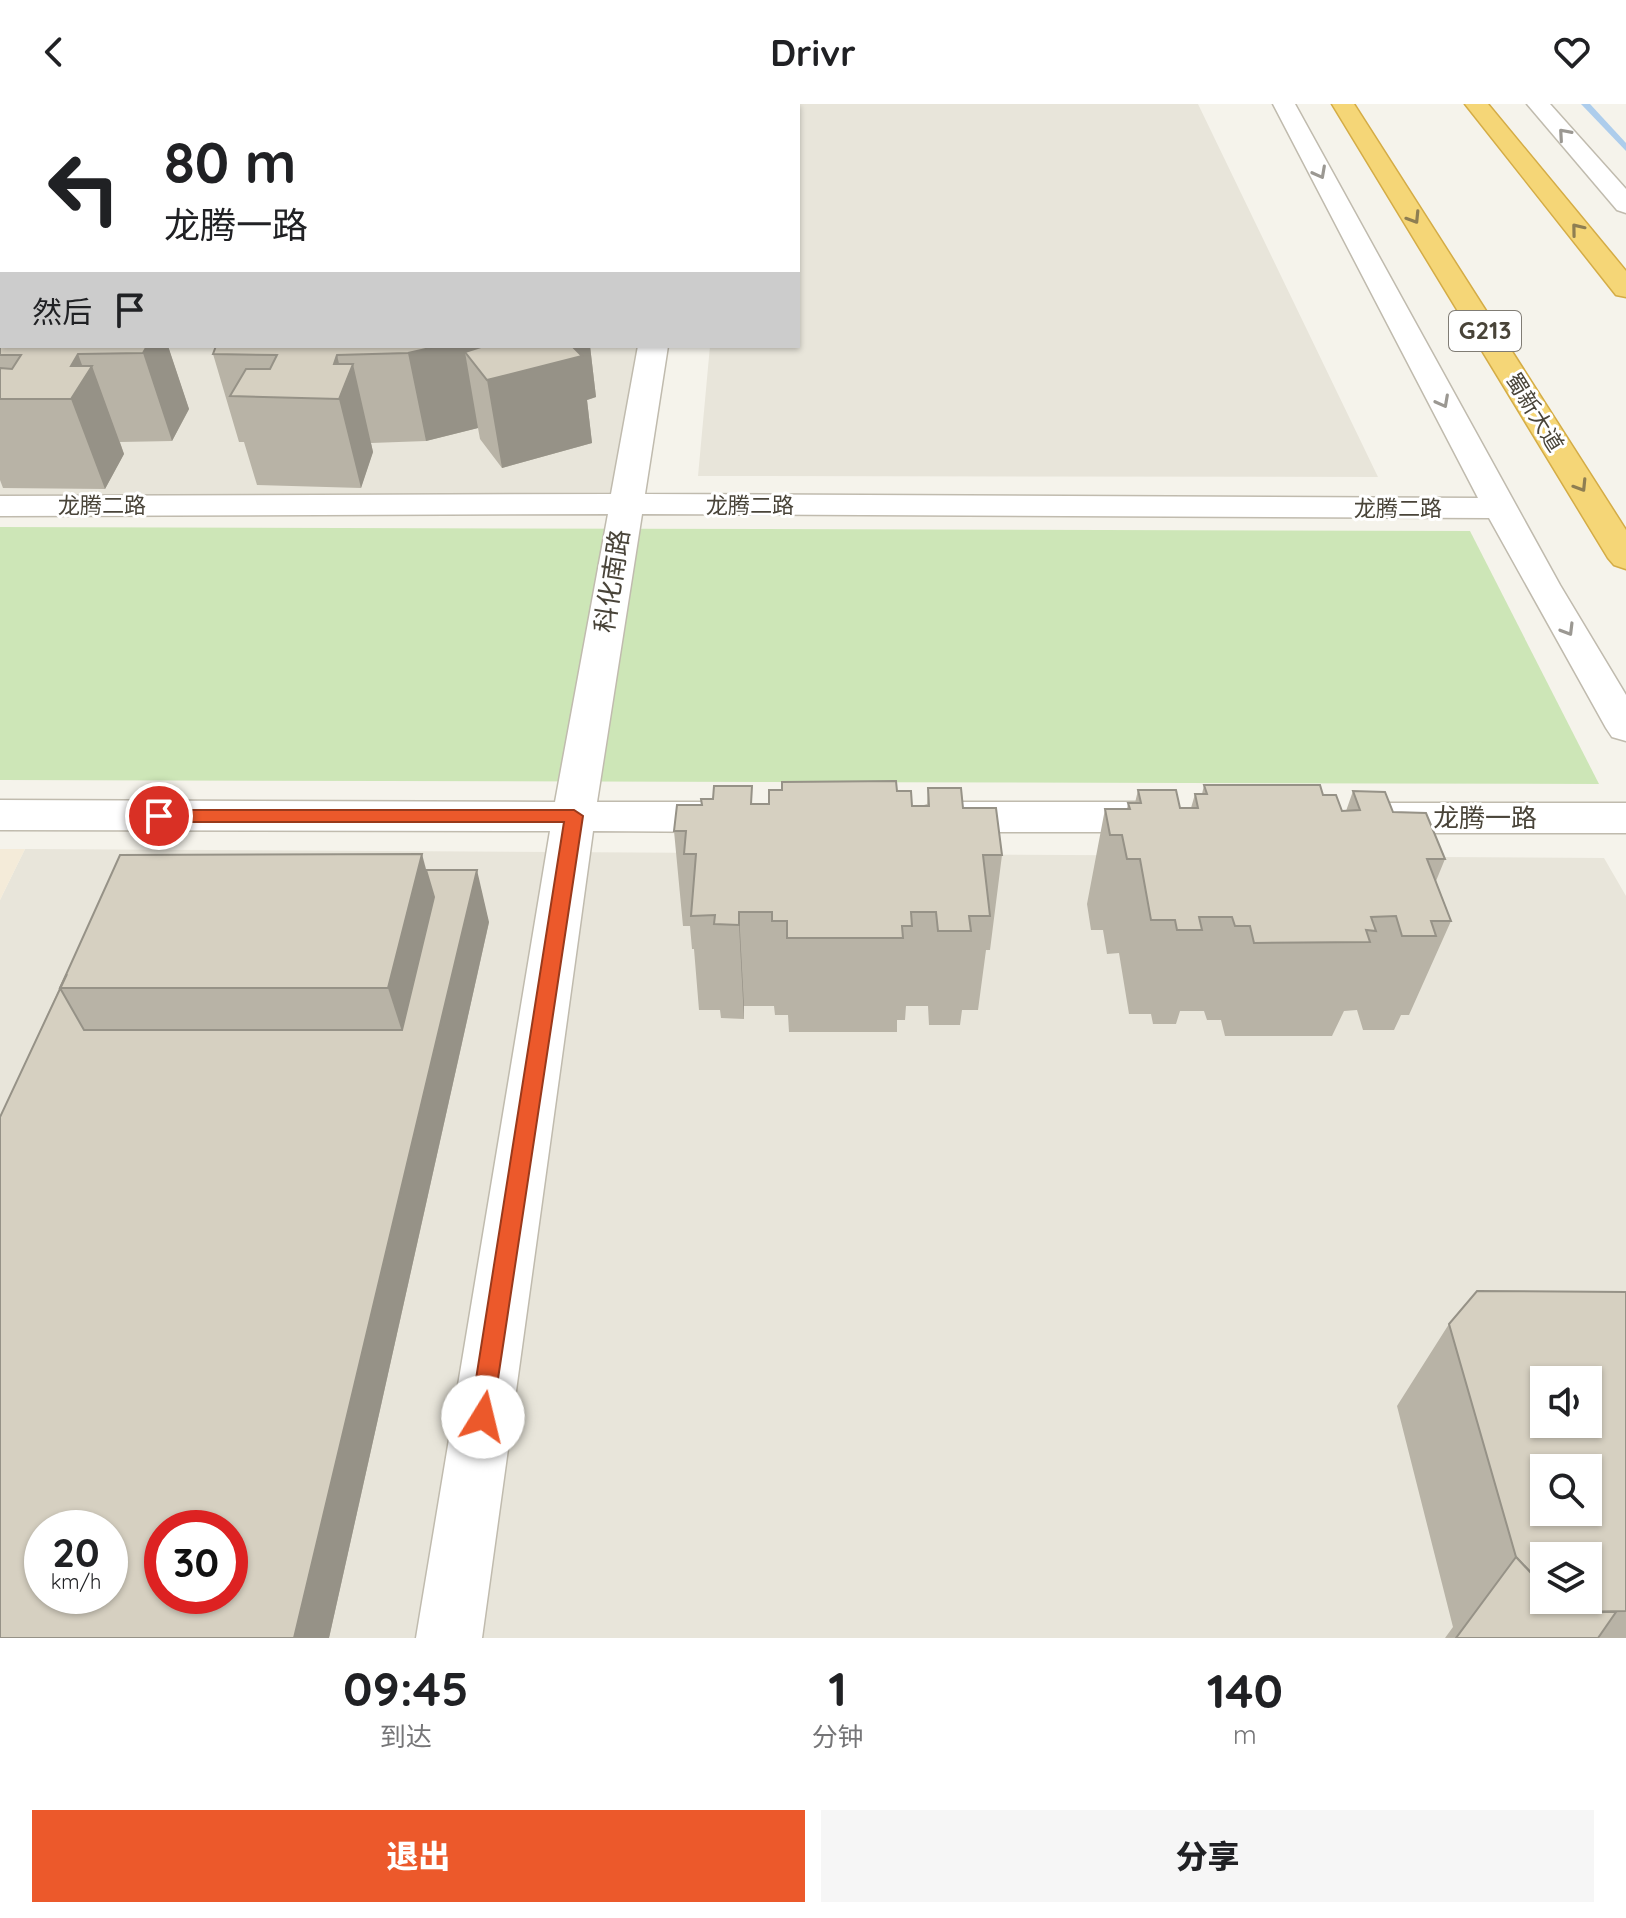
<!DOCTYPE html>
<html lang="zh">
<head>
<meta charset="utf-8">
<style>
	:root { --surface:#fff; --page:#f6f6f6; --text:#202124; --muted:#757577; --accent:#ec592b }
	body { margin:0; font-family:Quicksand,"Noto Sans SC",sans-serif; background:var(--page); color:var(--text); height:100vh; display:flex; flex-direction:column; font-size:30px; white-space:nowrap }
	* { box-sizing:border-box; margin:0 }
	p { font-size:26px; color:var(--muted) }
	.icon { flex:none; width:44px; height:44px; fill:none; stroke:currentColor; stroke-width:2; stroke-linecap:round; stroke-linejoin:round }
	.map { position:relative; height:1534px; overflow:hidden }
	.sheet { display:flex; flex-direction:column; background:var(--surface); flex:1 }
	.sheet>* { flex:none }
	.hud { position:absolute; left:0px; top:0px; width:800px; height:244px; box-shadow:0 2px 6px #0004; background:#fff; color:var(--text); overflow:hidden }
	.fabs { position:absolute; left:1530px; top:1262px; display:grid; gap:16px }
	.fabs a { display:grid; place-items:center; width:72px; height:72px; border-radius:0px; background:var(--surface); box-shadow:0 2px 6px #0004; font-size:40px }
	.speed { position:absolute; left:24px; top:1406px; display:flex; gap:16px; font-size:40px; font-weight:700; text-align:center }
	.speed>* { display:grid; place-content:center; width:104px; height:104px; border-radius:50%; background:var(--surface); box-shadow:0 2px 6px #0004; line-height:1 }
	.speed small { font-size:20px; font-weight:400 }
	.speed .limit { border:12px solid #d22; background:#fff; color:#111 }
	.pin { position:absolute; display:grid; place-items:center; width:68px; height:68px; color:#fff; margin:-34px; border:4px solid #fff; border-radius:50%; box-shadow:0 2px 8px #0007 }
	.me { position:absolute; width:88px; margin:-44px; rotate:9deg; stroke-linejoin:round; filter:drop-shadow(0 0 6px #0008) }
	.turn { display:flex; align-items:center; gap:28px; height:168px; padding:0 32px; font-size:36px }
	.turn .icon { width:104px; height:104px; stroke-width:2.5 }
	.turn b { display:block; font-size:56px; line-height:68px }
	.then { display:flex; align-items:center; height:76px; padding:0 32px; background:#0003; gap:16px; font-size:30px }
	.eta { display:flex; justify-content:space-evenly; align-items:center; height:136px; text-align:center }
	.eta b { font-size:48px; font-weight:800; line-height:56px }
	.action { display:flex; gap:16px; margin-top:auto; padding:16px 32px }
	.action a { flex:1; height:92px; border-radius:0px; background:var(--accent); color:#fff; font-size:32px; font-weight:800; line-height:92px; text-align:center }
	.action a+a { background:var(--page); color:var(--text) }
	header { display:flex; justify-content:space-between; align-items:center; height:104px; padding:0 32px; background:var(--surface); font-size:36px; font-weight:800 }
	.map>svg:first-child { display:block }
</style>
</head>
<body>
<header><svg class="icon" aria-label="back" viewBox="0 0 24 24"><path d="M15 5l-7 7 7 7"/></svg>Drivr<svg class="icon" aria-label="heart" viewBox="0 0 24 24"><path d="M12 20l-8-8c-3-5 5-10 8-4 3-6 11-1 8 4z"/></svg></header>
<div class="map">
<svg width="1626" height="1534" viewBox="0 0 1626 1534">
	<rect width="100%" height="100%" fill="#f5f3eb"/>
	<!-- residential -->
	<g fill="#e8e5da" fill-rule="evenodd">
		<polygon points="732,0 1198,0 1378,373 698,372 710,242 798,242 798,2"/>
		<polygon points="0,27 2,242 641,242 616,395 0,393"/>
		<path d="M25 745 1604 754 1626 792V1534H0V796ZM1544 1276H1588V1320H1544ZM1544 1364H1588V1408H1544ZM42 1424H110V1492H42ZM162 1424H230V1492H162ZM1544 1452H1588V1496H1544Z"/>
	</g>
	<!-- commercial -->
	<polygon fill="#f4ebd9" points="0,745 25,745 0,796"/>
	<!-- green -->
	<polygon fill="#cde6b7" points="0,423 1470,427 1599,680 0,676"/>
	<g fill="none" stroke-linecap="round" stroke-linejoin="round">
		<!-- stream -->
		<polygon fill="#adcdec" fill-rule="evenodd" points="1581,0 1590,0 1626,39 1626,47"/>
		<defs>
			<g id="minor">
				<rect x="685" y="0" width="22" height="2"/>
				<polygon points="1273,0 1295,0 1560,481 1626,591 1626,637 1612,633 1606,624 1489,414 642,410 597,698 734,698 749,703 755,713 749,723 734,728 593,727 482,1534 416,1534 550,727 0,726 0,696 555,698 608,410 0,412 0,392 611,390 638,242 668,242 645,390 1478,394"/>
				<polygon points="1527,0 1550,0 1626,85 1626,109 1617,106"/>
				<polygon points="938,698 1162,698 1177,703 1183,713 1177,723 1162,728 938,728 923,723 917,713 923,703"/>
				<polygon points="1370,699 1626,699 1626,729 1370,729 1355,724 1349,714 1355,704"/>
			</g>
			<g id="highway">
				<polygon points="1332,0 1354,0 1626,426 1626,465 1614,461 1608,454"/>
				<polygon points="1465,0 1488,0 1626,167 1626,193 1616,191"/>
			</g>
		</defs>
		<!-- minor casing -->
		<use href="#minor" stroke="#c0bbae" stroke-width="3"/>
		<!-- highway casing -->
		<use href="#highway" stroke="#d4ac46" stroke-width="3"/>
		<!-- minor -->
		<use href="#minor" fill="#fff" fill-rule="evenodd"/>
		<!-- highway -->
		<use href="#highway" fill="#f5d677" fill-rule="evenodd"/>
	</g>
	<!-- wall -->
	<g fill="#b8b3a6">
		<polygon points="0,0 92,0 93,2 2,2"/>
		<polygon points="204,0 648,0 648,2 205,2"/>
		<polygon points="0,23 2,23 2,100 0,101"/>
		<polygon points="0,218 2,242 168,242 189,305 172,337 120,338 124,350 105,385 3,384 0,376"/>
		<polygon points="216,242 590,242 596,293 587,296 592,339 502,364 480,335 478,324 426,337 371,339 373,348 361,384 257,381 244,338 239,338 213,250"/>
		<polygon points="1204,681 1323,691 1342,707 1346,707 1353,687 1393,708 1445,755 1436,777 1451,817 1409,911 1401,911 1394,926 1363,926 1357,906 1344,907 1332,932 1225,932 1221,916 1207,916 1204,907 1180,907 1176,920 1153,920 1151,910 1129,910 1119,849 1107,850 1103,826 1091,826 1087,800 1105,705 1127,705 1128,699 1135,699 1138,686 1180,704 1191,704 1195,690 1202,690"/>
		<polygon points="928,684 963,704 1002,751 990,846 986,846 978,906 962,906 960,921 929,921 928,902 906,902 905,916 897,916 897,928 789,928 788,911 775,911 774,902 744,902 744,915 721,914 720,906 699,906 694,845 692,845 690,822 683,822 674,727 753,700 769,700 897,687 912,702 927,702"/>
		<polygon points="426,766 489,818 329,1534 0,1013 67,868"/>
		<polygon points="1626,1188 1626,1534 1445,1534 1453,1523 1397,1302 1449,1220"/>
	</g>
	<!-- shaded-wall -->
	<g fill="#969287">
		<polygon points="70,0 92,0 93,2 71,2"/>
		<polygon points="147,242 168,242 189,305 172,337 143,249"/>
		<polygon points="439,242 475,242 479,266 465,248 478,324 426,337 408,249"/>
		<polygon points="533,242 590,242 596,293 587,296 592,339 502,364 487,276"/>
		<polygon points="78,250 86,272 92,262 124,350 105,385 71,295 71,262"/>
		<polygon points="337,251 344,281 353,260 373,348 361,384 339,295 334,260"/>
		<polygon points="422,750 447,845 418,977 388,884"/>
		<polygon points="477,766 489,818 329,1534 294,1534"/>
		<polygon points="739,808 744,902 744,915 739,821"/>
	</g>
	<!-- building -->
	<g fill="#d6d0c1" stroke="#969287" stroke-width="2" fill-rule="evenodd">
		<polygon points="0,0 12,0 10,2 2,2 2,23 0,23"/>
		<polygon points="255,0 284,0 282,2 254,2"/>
		<polygon points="406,0 433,0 432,2 405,2"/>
		<polygon points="544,0 588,0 588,2 543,2"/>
		<polygon points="0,218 2,218 2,242 147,242 143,249 78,250 71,262 92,262 71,295 0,295 0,264 12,265 21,251 0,251"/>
		<polygon points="216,242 439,242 408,249 337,251 334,260 353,260 339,295 230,292 246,265 270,265 277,251 213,250"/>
		<polygon points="484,242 572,242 582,252 487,276 465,248"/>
		<polygon points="896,677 897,687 911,687 912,702 929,702 928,684 961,684 963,704 996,704 1002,751 983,751 990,812 969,812 971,827 938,827 936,808 911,808 912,822 902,822 903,834 787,834 787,817 772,817 772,808 739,808 739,821 714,820 715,811 691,812 696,750 684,750 686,727 674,727 677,701 702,701 701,695 713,695 714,682 752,682 751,700 769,700 769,686 782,686 782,678"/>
		<polygon points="1204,681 1320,681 1323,691 1336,691 1342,707 1360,706 1353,687 1385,688 1393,708 1426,709 1445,755 1427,755 1451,817 1431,817 1436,832 1402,832 1396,812 1371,813 1376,827 1366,826 1370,838 1254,839 1250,822 1235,822 1232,813 1199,813 1202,826 1177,826 1175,816 1151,816 1140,755 1127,755 1122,731 1110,731 1105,705 1130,705 1128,699 1141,699 1138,686 1176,686 1180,704 1198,704 1195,690 1207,690"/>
		<polygon points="422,750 388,884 60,884 120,751"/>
		<path d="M426 766H477L294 1534H0V1013L67 870 60 884 84 926H402L434 793ZM42 1424H110V1492H42ZM162 1424H230V1492H162Z"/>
		<path d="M1477 1187 1626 1188V1507L1568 1508 1557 1496H1588V1452H1544V1482L1516 1453 1449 1220ZM1544 1276H1588V1320H1544ZM1544 1364H1588V1408H1544Z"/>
		<polygon points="1516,1453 1544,1483 1544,1496 1556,1496 1568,1508 1616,1508 1598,1534 1456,1534"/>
	</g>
	<!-- one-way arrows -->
	<defs><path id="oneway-chevron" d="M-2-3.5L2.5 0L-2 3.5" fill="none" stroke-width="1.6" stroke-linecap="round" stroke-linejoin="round" transform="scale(2)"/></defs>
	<g stroke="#9b9892">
		<use href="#oneway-chevron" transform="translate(1564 30) rotate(-131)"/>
		<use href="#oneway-chevron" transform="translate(1320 69) rotate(62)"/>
		<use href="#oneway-chevron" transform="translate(1443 298) rotate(62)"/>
		<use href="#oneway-chevron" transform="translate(1568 526) rotate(59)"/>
	</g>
	<g stroke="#8e7e52">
		<use href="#oneway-chevron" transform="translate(1414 114) rotate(58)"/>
		<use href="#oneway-chevron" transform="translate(1577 125) rotate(-129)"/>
		<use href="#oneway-chevron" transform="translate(1581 382) rotate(58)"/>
	</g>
	<!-- route -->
	<polygon fill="#ec592b" stroke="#993a1c" stroke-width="2" points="159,706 574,706 583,712 491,1321 483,1325 474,1321 470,1313 564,718 159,718 151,712"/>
	<g text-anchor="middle" stroke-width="6" stroke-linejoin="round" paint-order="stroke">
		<!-- far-street labels -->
		<g font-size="22" fill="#494439" stroke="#fff">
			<text transform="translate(1535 308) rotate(58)" y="8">蜀新大道</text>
			<text x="102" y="409">龙腾二路</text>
			<text x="750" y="409">龙腾二路</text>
			<text x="1398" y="412">龙腾二路</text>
		</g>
		<!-- shield labels -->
		<rect fill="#fff" stroke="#807c74" stroke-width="2" x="1449" y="207" width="72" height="40" rx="6"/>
		<g font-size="24" font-weight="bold" fill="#494439">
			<text x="1485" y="235">G213</text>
		</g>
		<!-- street labels -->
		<g font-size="26" fill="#494439" stroke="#fff">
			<text transform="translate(612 477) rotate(-81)" y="9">科化南路</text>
			<text x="1485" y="723">龙腾一路</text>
		</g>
	</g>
</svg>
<div class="fabs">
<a><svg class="icon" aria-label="sound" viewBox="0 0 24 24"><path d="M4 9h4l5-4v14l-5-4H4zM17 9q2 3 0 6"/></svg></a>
<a><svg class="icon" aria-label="search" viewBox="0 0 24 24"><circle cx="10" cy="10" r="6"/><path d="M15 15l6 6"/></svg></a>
<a><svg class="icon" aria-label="layers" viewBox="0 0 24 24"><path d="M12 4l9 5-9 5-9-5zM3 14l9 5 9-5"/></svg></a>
</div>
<div class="speed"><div>20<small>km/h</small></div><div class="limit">30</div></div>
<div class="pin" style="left:159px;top:712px;background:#d93025"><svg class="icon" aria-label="arrive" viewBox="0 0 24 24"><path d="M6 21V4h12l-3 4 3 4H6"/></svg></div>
<svg class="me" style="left:483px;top:1313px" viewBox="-20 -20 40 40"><circle r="19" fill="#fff"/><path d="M0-13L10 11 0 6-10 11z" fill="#ec592b"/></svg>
<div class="hud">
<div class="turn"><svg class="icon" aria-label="left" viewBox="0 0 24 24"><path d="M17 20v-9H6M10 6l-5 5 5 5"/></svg><div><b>80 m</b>龙腾一路</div></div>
<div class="then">然后<svg class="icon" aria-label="arrive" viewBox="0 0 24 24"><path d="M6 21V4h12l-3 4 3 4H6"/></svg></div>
</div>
</div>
<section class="sheet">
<div class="eta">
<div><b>09:45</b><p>到达</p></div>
<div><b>1</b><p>分钟</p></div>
<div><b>140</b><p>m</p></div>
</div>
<div class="action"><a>退出</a><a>分享</a></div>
</section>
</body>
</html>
